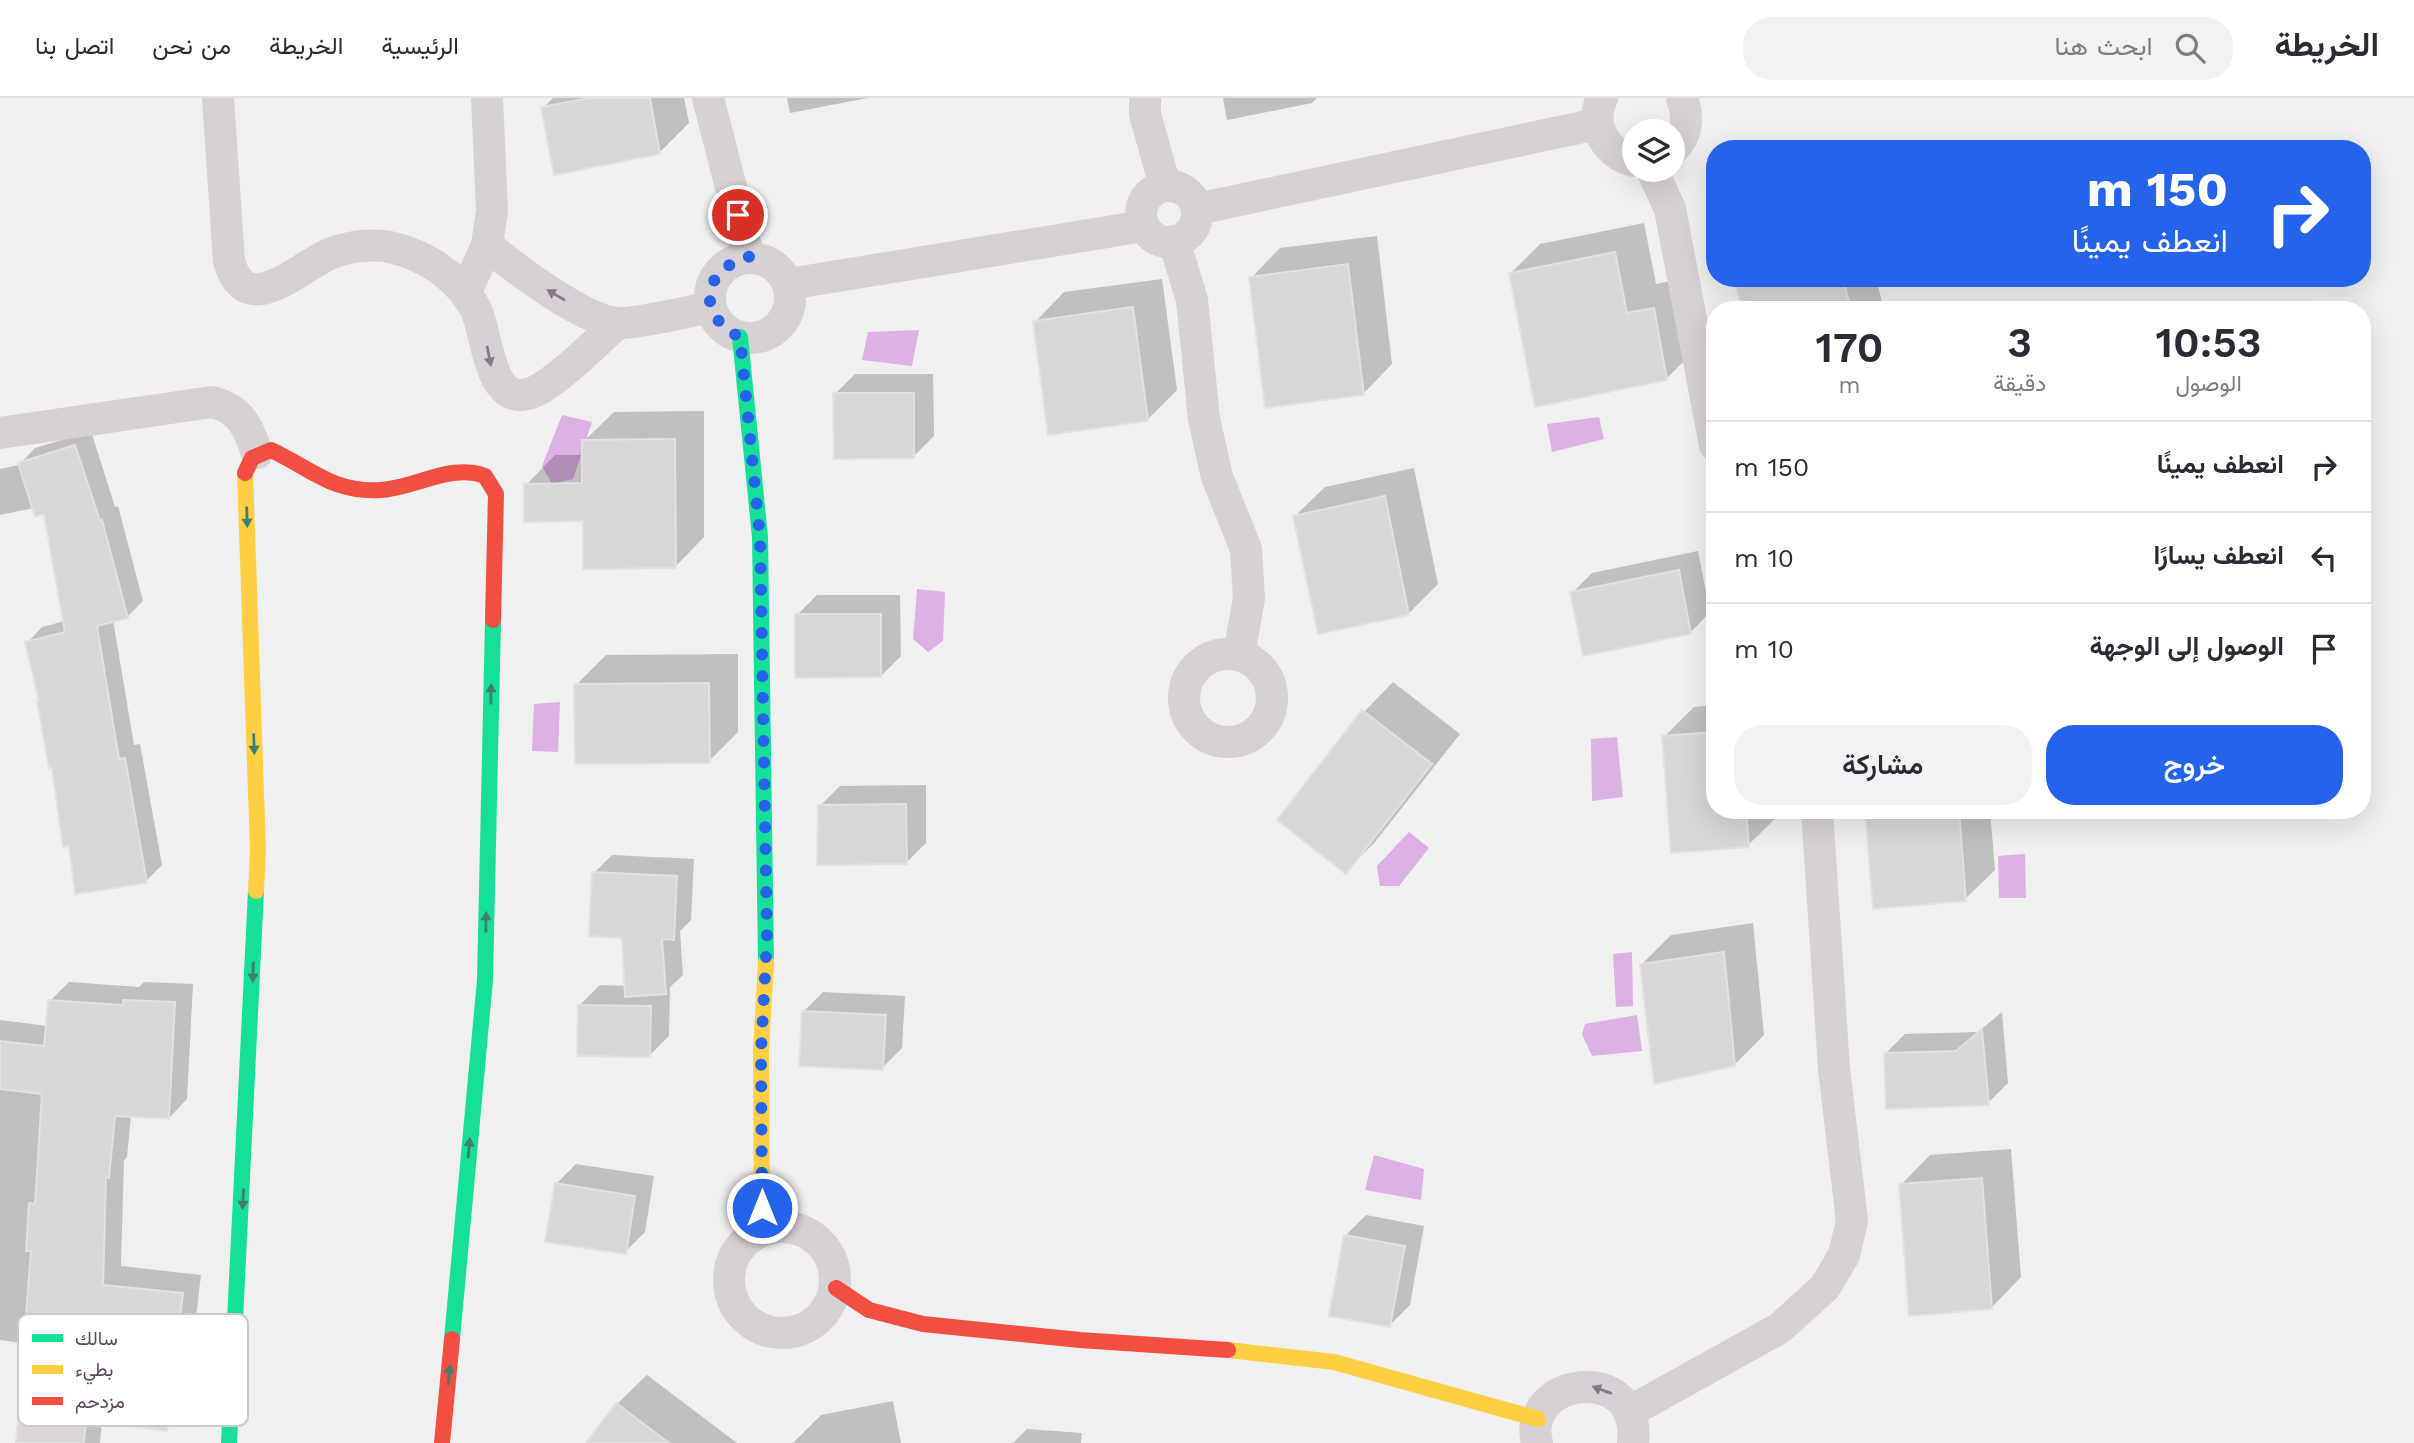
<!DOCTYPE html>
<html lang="ar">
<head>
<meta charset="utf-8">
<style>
	:root { --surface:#fff; --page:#f2f2f3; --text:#2b2b33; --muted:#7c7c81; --line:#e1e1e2; --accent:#2563eb }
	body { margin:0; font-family:"Work Sans",Vazirmatn,sans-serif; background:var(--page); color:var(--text); direction:rtl; height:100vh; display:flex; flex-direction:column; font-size:26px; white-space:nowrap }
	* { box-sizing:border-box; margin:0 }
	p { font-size:23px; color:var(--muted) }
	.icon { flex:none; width:38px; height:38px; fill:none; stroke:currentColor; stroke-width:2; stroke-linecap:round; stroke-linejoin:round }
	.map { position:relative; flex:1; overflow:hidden; direction:ltr }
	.drawer { position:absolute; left:1706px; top:203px; width:665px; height:518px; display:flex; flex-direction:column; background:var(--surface); border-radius:28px; box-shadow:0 7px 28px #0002; direction:rtl }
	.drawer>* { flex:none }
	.banner { position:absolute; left:1706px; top:42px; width:665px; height:147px; border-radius:28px; box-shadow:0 7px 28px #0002; direction:rtl; background:#2563eb; color:#fff; overflow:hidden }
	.controls { position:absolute; left:1622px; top:21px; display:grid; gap:14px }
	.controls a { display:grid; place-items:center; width:63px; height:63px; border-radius:50%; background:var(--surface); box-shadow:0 7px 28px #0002; font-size:35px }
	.pin { position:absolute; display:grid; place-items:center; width:60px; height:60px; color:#fff; margin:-30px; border:4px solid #fff; border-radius:50%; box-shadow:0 2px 7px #0007 }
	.me { position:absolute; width:77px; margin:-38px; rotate:0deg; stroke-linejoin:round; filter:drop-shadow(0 0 5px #0008) }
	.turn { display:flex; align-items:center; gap:24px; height:147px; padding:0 28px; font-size:32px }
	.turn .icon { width:91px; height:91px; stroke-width:2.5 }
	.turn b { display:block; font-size:49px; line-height:60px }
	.eta { display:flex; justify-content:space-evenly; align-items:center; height:119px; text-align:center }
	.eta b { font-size:42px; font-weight:600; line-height:49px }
	.primary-button { display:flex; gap:14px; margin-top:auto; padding:14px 28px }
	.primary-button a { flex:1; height:80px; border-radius:28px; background:var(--accent); color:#fff; font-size:28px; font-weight:600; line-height:80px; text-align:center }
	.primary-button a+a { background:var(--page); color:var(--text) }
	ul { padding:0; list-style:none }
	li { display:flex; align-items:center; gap:21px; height:91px; padding:0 28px; border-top:2px solid var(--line) }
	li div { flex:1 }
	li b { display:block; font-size:26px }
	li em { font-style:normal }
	header { display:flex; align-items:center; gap:42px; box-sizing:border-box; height:98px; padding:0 35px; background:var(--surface); border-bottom:2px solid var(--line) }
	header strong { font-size:33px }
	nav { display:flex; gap:38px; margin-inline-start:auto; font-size:24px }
	.search { width:490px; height:63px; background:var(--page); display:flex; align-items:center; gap:18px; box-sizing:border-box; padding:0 24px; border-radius:28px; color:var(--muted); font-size:26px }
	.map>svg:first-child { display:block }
</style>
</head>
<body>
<header>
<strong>الخريطة</strong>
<div class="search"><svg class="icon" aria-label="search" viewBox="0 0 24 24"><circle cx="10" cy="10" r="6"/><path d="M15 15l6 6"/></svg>ابحث هنا</div>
<nav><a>الرئيسية</a><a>الخريطة</a><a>من نحن</a><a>اتصل بنا</a></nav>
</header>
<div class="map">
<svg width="2414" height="1345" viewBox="0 0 2414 1345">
	<rect width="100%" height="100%" fill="#f0f0f0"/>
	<!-- water -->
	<g fill="#ddb0e6">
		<polygon points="919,232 912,268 862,262 868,234"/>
		<polygon points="562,317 592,324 573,381 552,386 542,368"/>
		<polygon points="1599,319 1604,341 1552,354 1547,326"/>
		<polygon points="917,491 945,494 943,543 928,554 913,541"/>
		<polygon points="560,604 558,654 532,653 534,606"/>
		<polygon points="1617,639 1623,699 1592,703 1591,641"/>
		<polygon points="1986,712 2015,712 2016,720 1987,720"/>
		<polygon points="1409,734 1429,750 1399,788 1380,788 1377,768"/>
		<polygon points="2025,756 2026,800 1999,800 1998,758"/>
		<polygon points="1632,854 1633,908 1616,909 1613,856"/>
		<polygon points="1637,917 1642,953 1592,958 1582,936 1585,926"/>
		<polygon points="1374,1057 1424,1071 1421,1102 1365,1092"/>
	</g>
	<!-- shadow -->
	<g fill="#0003">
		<polygon points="553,0 684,0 689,25 659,55 543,10"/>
		<polygon points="787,0 868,0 790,15"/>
		<polygon points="1223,0 1317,0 1312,5 1227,22"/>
		<polygon points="1644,125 1656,186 1683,181 1696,251 1666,281 1511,175 1540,146"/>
		<polygon points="1377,138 1392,266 1363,296 1251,180 1280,150"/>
		<polygon points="1736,180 1876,180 1884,212 1771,212"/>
		<polygon points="1162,181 1177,292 1147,322 1035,224 1064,194"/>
		<polygon points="855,276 933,276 934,338 914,358 835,296"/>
		<polygon points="704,313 704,439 675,469 526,387 555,357 584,357 584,343 614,314"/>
		<polygon points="91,333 115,409 118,408 143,503 127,519 113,522 134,647 140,646 162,767 146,783 71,746 27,545 42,529 65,523 46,414 34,410 0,417 0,371 19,367 35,350"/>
		<polygon points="1414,370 1438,486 1409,515 1295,418 1325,389"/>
		<polygon points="1698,453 1710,514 1690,535 1572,495 1592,475"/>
		<polygon points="817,497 900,497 901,558 881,578 797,517"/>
		<polygon points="738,556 738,634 709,663 576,587 606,557"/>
		<polygon points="1393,584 1460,636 1375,744 1346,773 1364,614"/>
		<polygon points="1715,607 1715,712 1777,712 1778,718 1748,747 1673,753 1664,639 1694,609"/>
		<polygon points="926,687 926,745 906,765 820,708 840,688"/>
		<polygon points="1866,712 1990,712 1995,772 1965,801"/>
		<polygon points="612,757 694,761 691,822 680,833 683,877 670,889 669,938 649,958 580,907 600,887 626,888 623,838 594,775"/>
		<polygon points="1753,825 1764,937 1734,967 1641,867 1671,837"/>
		<polygon points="69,884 139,889 144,884 193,886 187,1001 169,1020 131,1018 127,1059 124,1062 121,1168 201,1177 185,1312 167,1331 102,1322 100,1345 17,1345 24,1267 20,1266 21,1245 0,1242 0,922 48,928 50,903"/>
		<polygon points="823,894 905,898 902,950 882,970 803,914"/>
		<polygon points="2002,914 2008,985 1988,1005 1885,956 1905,936 1978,934"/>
		<polygon points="2011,1051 2021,1179 1992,1209 1901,1087 1930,1057"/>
		<polygon points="576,1066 654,1078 645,1134 625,1154 556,1086"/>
		<polygon points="1366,1117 1424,1128 1410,1207 1390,1227 1346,1137"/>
		<polygon points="647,1277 737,1345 588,1345 617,1306"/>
		<polygon points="893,1303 901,1345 793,1345 821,1317"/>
		<polygon points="1027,1331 1082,1335 1081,1345 1013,1345"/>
	</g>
	<!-- building -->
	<g fill="#d9d6d8" stroke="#e2e1e2" stroke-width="2">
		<polygon points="589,0 650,0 660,56 554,77 541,9"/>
		<polygon points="1615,154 1627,215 1654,210 1667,282 1535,309 1509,175"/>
		<polygon points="1348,166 1364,297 1265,310 1249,179"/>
		<polygon points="1734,180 1843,180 1851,212 1742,212"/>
		<polygon points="1133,209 1148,323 1048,337 1033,223"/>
		<polygon points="833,295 914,295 914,360 834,361"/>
		<polygon points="675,341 676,470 583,471 583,423 524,424 524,386 582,385 582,342"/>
		<polygon points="75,347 100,423 102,422 128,520 97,528 119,661 125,660 147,785 75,796 69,748 63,749 52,670 49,670 37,603 39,603 25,544 65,534 44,416 35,419 18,365"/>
		<polygon points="1385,398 1409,517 1318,536 1293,418"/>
		<polygon points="1679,472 1691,536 1583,558 1570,494"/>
		<polygon points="795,516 881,516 881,579 795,580"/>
		<polygon points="709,585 710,665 575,666 574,586"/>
		<polygon points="1362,612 1432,666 1346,776 1277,722"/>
		<polygon points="1715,634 1715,712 1746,712 1749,749 1671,755 1662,638"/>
		<polygon points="906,706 907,766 817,767 818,707"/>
		<polygon points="1865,712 1959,712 1966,803 1873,811"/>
		<polygon points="592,774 677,778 674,842 662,841 666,896 625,899 622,840 589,838"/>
		<polygon points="1724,854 1735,968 1654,986 1640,866"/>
		<polygon points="48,902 123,907 123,902 175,904 169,1021 115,1018 109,1080 106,1079 103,1187 183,1195 167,1333 86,1322 84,1345 16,1345 31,1153 26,1153 29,1105 35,1106 42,996 0,991 0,943 44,948"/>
		<polygon points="578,907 651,908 650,959 577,958"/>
		<polygon points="802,913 886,917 883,972 799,968"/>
		<polygon points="1982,931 1989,1007 1886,1011 1884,955 1956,953"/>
		<polygon points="1982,1080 1992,1211 1909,1218 1899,1086"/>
		<polygon points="555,1085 635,1098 626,1156 545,1144"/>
		<polygon points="1344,1137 1405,1148 1390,1229 1329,1218"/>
		<polygon points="616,1305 669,1345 586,1345"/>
	</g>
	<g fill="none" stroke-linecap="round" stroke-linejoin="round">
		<!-- street -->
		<g stroke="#d5d1d4" stroke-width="32">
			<path d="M218 0 229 163C246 225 299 168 332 155 350 148 375 145 394 150 428 159 456 178 474 208 489 232 486 316 536 293 560 281 596 244 618 225"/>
			<polyline points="708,0 749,159"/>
			<polyline points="1145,0 1145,16 1165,88"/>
			<path d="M1602 0C1589 27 1606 56 1634 63"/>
			<path d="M1673 51C1688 37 1689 18 1682 0"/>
			<polyline points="1652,72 1670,111 1715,347"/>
			<circle cx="1169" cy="116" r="28"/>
			<polyline points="1197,111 1597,26"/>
			<polyline points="1174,143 1192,202 1204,321 1217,379 1246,451 1249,500 1239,557"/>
			<path d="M487 147C513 169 586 225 620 225 649 224 681 214 710 210"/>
			<circle cx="750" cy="200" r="40"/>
			<polyline points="789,186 1144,128"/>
			<polyline points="466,194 487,147 492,113 487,0"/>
			<path d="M0 335 212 304C241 311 248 329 257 355"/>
			<circle cx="1228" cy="600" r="44"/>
			<circle cx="782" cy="1182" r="53"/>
			<polyline points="1629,1314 1780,1230 1825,1189 1844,1157 1852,1123 1834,971 1817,712"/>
			<path d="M1537 1345C1520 1279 1642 1262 1633 1345"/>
		</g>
		<!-- fast -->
		<g stroke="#16e098" stroke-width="16">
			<polyline points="740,239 760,439 766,864"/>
			<polyline points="452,1241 485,882 493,522"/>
			<polyline points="229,1345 256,793"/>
		</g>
		<!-- slow -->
		<g stroke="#ffcf43" stroke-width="16">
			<polyline points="245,375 258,753 256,793"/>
			<polyline points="762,1132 761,953 766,864"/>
			<polyline points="1228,1252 1334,1264 1538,1321"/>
		</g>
		<!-- jam -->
		<g stroke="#f24e42" stroke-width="16">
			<path d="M245 375 252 360 271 352C310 370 333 395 380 392 416 390 450 365 485 378L496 396 493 522"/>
			<polyline points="836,1190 869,1212 923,1226 1080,1242 1228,1252"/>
			<polyline points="442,1345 452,1241"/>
		</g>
	</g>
	<!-- one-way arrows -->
	<defs><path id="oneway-solid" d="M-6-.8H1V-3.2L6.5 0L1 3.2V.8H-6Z" transform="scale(1.75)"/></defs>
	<g fill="#857983">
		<use href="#oneway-solid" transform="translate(556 197) rotate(-150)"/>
		<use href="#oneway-solid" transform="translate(489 258) rotate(79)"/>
		<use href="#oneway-solid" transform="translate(1602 1292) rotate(-160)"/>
	</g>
	<g fill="#427e6e">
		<use href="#oneway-solid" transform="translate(247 419) rotate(88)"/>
		<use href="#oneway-solid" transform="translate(491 596) rotate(-89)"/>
		<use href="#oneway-solid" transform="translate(254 646) rotate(88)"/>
		<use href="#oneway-solid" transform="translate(486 824) rotate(-89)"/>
		<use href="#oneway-solid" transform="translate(253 874) rotate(92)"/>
		<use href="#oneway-solid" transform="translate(469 1050) rotate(-85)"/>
		<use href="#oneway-solid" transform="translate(243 1101) rotate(93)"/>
		<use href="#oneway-solid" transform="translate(449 1277) rotate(-85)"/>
	</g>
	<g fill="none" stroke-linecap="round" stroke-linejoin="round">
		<!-- route -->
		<path stroke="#2563eb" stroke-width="12" stroke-dasharray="0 21.6" d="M738 117 749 159C701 171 696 218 740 239L760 439 767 840 761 953 762 1110"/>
	</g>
	<!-- legend -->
	<rect x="18" y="1216" width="230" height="112" rx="10" fill="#fff" stroke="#cec8cd" stroke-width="2"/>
	<rect x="32" y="1236" width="31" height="8" fill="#16e098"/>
	<rect x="32" y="1267" width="31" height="9" fill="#ffcf43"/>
	<rect x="32" y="1299" width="31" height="8" fill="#f24e42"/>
	<g font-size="19" fill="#5a4958">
		<text x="75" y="1247">سالك</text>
		<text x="75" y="1278">بطيء</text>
		<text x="75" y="1310">مزدحم</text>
	</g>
</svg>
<div class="controls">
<a><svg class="icon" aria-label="layers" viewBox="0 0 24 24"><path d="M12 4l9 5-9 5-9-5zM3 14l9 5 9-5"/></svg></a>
</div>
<div class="pin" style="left:738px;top:117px;background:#d93025"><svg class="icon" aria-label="arrive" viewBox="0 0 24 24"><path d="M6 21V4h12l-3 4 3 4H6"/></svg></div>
<svg class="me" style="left:762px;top:1110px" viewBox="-20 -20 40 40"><circle r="17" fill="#2563eb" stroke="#fff" stroke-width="3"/><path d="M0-11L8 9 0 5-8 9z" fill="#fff"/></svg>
<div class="banner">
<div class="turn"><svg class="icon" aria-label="right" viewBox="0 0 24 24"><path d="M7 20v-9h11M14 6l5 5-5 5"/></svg><div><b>150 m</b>انعطف يمينًا</div></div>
</div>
<section class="drawer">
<div class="eta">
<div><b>10:53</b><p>الوصول</p></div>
<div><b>3</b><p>دقيقة</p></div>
<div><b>170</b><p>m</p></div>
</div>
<ul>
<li><svg class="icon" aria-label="right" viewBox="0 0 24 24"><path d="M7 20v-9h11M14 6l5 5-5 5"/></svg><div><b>انعطف يمينًا</b></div><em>150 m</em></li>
<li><svg class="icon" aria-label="left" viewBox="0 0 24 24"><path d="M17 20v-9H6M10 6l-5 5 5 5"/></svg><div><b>انعطف يسارًا</b></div><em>10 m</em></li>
<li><svg class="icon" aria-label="arrive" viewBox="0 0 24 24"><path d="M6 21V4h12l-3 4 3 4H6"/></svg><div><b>الوصول إلى الوجهة</b></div><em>10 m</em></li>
</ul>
<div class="primary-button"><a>خروج</a><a>مشاركة</a></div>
</section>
</div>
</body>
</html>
